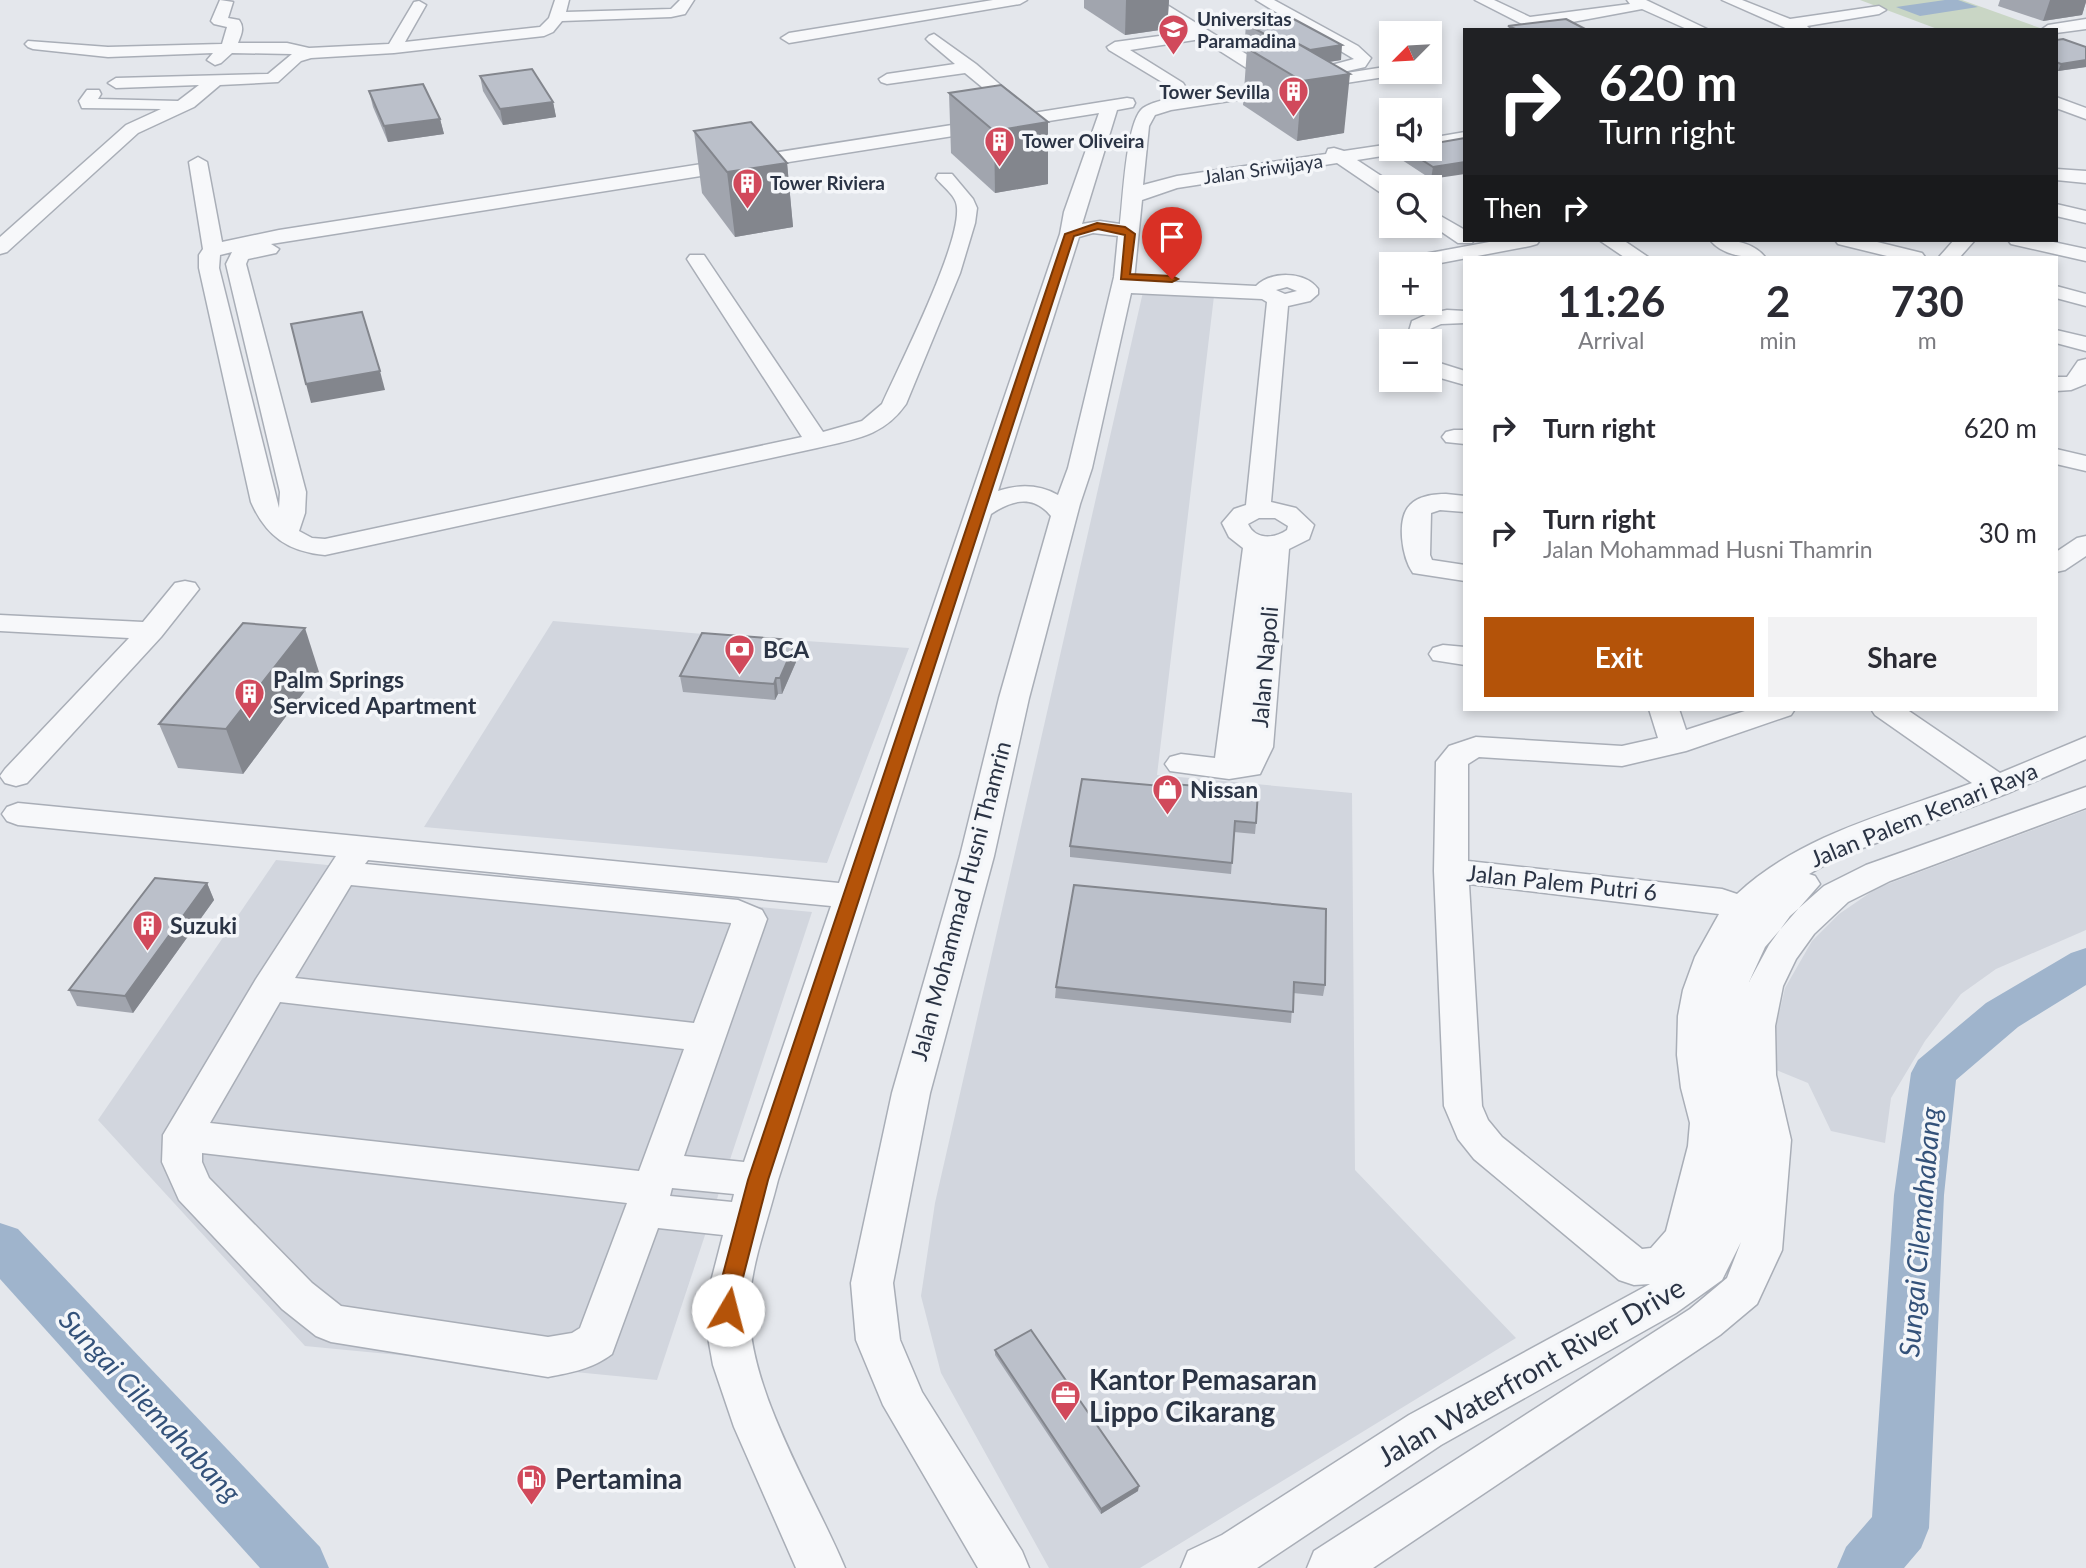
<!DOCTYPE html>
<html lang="en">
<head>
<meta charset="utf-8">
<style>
	:root { --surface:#fff; --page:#f2f2f3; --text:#2b2b33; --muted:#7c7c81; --accent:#b45309 }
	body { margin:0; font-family:Lato,sans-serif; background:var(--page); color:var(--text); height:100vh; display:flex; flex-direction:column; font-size:26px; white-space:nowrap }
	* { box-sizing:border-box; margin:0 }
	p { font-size:23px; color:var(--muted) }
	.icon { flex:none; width:38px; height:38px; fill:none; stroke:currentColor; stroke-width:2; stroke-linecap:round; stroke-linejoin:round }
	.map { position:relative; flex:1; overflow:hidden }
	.drawer { position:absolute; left:1463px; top:256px; width:595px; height:455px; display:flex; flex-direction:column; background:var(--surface); border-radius:0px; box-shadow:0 4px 10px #0003 }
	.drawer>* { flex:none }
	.banner { position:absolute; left:1463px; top:28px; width:595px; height:214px; border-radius:0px; box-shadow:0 4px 10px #0003; background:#202124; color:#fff; overflow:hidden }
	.needle { width:46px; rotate:246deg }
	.buttons { position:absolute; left:1379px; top:21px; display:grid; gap:14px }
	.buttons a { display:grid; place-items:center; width:63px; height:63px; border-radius:0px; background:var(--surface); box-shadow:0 4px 10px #0003; font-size:35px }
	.pin { position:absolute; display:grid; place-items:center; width:60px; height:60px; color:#fff; margin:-72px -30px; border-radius:50% 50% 50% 0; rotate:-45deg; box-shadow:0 0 7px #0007 }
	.pin .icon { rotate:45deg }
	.me { position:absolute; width:77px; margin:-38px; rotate:8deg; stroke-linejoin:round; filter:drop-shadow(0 0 5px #0008) }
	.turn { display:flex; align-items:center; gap:24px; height:147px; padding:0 21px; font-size:32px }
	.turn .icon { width:91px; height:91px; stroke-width:2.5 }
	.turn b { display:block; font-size:49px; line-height:60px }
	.then { display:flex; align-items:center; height:66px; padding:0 21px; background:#0003; gap:14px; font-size:26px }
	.eta { display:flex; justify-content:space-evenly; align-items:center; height:119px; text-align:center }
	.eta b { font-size:42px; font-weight:700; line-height:49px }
	.action { display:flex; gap:14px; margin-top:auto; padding:14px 21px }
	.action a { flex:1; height:80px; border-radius:0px; background:var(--accent); color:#fff; font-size:28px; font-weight:700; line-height:80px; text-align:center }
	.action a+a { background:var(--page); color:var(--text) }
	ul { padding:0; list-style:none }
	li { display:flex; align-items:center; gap:21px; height:105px; padding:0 21px }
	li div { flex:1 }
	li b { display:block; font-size:26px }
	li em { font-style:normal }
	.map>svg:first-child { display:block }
</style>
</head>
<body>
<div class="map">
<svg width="2086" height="1568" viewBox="0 0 2086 1568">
	<rect width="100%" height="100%" fill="#e4e7ec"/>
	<!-- built -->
	<g fill="#d2d6de">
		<polygon points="1143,292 1214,296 1157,775 1352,793 1355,1170 1516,1338 1140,1568 1049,1568 941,1373 921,1296 935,1203"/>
		<polygon points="553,621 703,634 909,648 827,863 424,827"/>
		<polygon points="2086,810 2086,930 1996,969 1961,994 1925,1041 1891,1098 1885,1143 1831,1131 1808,1083 1774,1069 1774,1035 1785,988 1812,941 1839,914 1877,888"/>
		<polygon points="276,860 812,912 657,1380 305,1346 98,1120"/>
	</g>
	<!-- green -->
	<polygon fill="#c9d6c5" points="1860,0 1962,0 2040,28 1940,30"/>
	<!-- water -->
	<polygon fill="#9fb4cc" points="1945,0 1958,0 1978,7 1920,16 1896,7"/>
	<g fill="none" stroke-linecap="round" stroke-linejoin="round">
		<!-- river -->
		<g fill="#9fb4cc" fill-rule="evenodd">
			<polygon points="2086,948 2086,985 2018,1027 1956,1080 1944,1195 1929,1528 1921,1548 1904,1568 1837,1568 1846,1547 1872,1517 1894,1195 1911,1073 1918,1060 1986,1003 2071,953"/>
			<polygon points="0,1223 18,1229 320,1547 329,1568 260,1568 0,1279"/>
		</g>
		<defs>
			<g id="minor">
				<path d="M220 0 233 2 228 18 239 20C245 28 241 35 238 43H287L309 48 389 44 414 2 419 1 426 5 405 42 540 27 549 18 555 0H569L566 12 671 9 680 0H694L685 14 671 17 562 21 553 32 544 36 394 53 311 58 301 61 278 82 220 85 194 107 138 133 7 252 0 254V237L126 125 161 109 82 108 79 101 87 90H99L101 94 98 99 178 101 199 85 116 88 108 83 116 78 268 74 292 54 232 53 221 63 215 65 207 60 213 53 108 57 33 49 28 47 25 44 28 41 108 47 222 44 227 27 214 24 211 21Z"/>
				<polygon points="993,0 1027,0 1020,4 789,43 781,38 789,33"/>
				<path d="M1142 0H1159L1272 70 1274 73 1263 86 1391 66V72H1399L1391 76 1171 110 1155 115 1149 126 1143 185 1177 176 1326 154 1328 149 1334 148 1344 151 1391 144V149H1404L1395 154 1357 160 1398 187H1391V197L1384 195 1337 163 1177 188 1142 200 1134 280 1256 286C1271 271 1305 271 1318 289V294L1310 301 1288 306 1271 502 1296 508 1314 525 1309 539 1289 549 1273 747 1260 774 1229 779 1170 771 1165 764 1170 757 1181 754 1215 758 1243 548 1229 537 1222 523 1234 509 1246 505 1267 302 1262 299 1131 293 1092 468 1080 504 1029 698 994 856 930 1093 893 1283 900 1340 922 1392 1022 1551 1029 1568H978L883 1405 856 1340 851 1283 892 1093 960 856 999 698 1051 516C1033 494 1012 500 991 514L778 1180C769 1217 754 1256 750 1294 741 1380 812 1489 845 1568H796L734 1427 713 1365 706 1326 708 1293 723 1235 658 1228 612 1354C592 1369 573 1372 548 1377L331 1342 316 1336 282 1309 179 1200 162 1162 163 1135 256 979 336 856 18 825 7 821 2 814 7 807 18 803 839 883 1060 234 1064 212 1099 113 271 244 279 249 276 253 248 259 246 264 306 492 305 513 299 531 312 538 325 539 802 437 687 259 690 255H704L823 432 862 421 882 404C900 364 960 246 957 208 957 196 943 187 936 178L938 174H952L973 199 977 208 975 223 960 273 906 404C883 437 854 439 817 448L325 555C288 552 266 536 251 502L199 268V255L203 249 189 162 198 157 207 162 222 242 279 230 1016 115 965 73 887 84 881 82 879 79 887 74 955 64 929 42 926 39 929 36 934 34 976 64 1033 113 1127 98 1133 99 1135 103 1133 107 1117 110 1082 224 1100 221 1120 224C1123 200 1126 121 1143 108 1161 95 1231 90 1256 87L1249 82 1256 74 1201 39 1130 50 1183 83 1185 86 1183 89 1177 91 1109 50 1107 47 1115 42 1189 32ZM1093 233 1118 236 1114 277 1068 468 1058 495C1038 484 1019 484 998 491L1079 237ZM232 252 226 264 280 492 279 508 219 268 220 255ZM1287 287 1297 291 1285 294 1276 290ZM1259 518H1275L1288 526 1287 530C1274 539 1255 540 1248 524ZM368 860 831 906 744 1162 684 1156 767 919 762 910 738 900 365 864ZM351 885 731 923V924L694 1023 295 978ZM280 1002 684 1049 639 1171 210 1123ZM202 1153 627 1203 580 1328 572 1333 548 1337 341 1306 312 1283 209 1178 202 1162ZM672 1188 734 1194 732 1202 670 1196Z"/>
				<polygon points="1256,0 1274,0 1358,46 1371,58 1365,67 1330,75 1324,73 1322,70 1324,67 1354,59"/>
				<polygon points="1475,0 1494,0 1530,17 1630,4 1627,0 1646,0 1709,30 1689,30 1642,9 1551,26 1528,27"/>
				<polygon points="1722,0 1742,0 1790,19 1879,6 1886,10 1879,14 1807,26 1811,30 1790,30"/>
				<polygon points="2086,19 2086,29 2056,33 2056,30 2041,30 2048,25"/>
				<polygon points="2056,97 2086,108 2086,119 2056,108"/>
				<polygon points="1465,132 1465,142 1430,148 1430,138"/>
				<polygon points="2056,169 2086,171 2086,183 2056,180"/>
				<polygon points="2056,204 2086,211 2086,223 2056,216"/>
				<polygon points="1430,210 1465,230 1465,240 1474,240 1472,243 1458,243 1430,224"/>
				<polygon points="1500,240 1540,240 1537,244 1530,246 1430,265 1411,264 1409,261 1412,257 1419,255"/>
				<polygon points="1599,240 1623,240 1648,257 1624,257"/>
				<path d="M1710 240C1729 239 1752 241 1765 257 1746 258 1723 256 1710 240Z"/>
				<polygon points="1835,240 1869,240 1922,253 1925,257 1891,257 1838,244"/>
				<polygon points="1954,240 1975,240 1960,257 1939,257"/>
				<polygon points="2008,240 2044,240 2086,249 2086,261 2011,244"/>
				<polygon points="2056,286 2086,294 2086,306 2056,298"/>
				<polygon points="1447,310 1465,311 1465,323 1441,324 1430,329 1428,341 1406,341 1412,321 1428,314"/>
				<polygon points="2056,330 2086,337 2086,351 2056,343"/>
				<polygon points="2086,359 2086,384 2071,390 2056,391 2056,377 2067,377 2078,361"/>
				<polygon points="1430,360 1465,371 1465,385 1430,375"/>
				<polygon points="1454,430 1465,430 1465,444 1446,442 1442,437 1446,432"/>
				<polygon points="2056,449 2086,456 2086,471 2056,464"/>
				<path d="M1446 494 1465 496V512L1440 510 1431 513 1430 555 1432 560 1465 565V581L1413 573C1402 558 1396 519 1410 505 1418 496 1434 494 1446 494Z"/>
				<polygon points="2086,536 2086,556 2065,570 2056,572 2056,552 2077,538"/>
				<polygon points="185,581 195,583 199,589 161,637 27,783 16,786 5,783 0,776 5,769 129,638 0,631 0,615 143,622 175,583"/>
				<polygon points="1443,645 1465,647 1465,665 1433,660 1429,654 1433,648"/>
				<path d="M1649 709H1679L1686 730 1751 709H1795L1791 715 1686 751 1622 766 1479 757 1468 764V861L1722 889 1737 894C1801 834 1892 813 1972 783L1875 715 1871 709H1906L2000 773 2086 737V759L2008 793 1839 857 1809 874 1815 876 1820 884 1765 947 1749 982 1769 945 1790 916 1824 886 1866 865 2086 787V808L1890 881 1848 902 1814 934 1796 959 1783 986 1775 1026 1776 1075 1791 1140 1782 1250 1757 1304 1720 1335 1373 1568H1307L1314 1551 1690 1309 1727 1278 1741 1242 1722 1280 1676 1313 1441 1445 1257 1568H1181L1188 1551 1222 1535 1409 1415 1650 1284 1634 1285 1619 1280 1474 1159 1458 1139 1444 1106 1434 871 1436 762 1449 746 1476 737 1622 746 1658 738ZM1469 884 1719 914 1695 957 1683 990 1678 1016 1677 1055 1681 1088 1690 1123 1688 1146 1666 1231 1651 1248 1642 1249 1502 1137 1488 1120 1482 1106Z"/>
			</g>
		</defs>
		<!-- minor casing -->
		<use href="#minor" stroke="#a9aeb7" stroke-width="3"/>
		<!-- minor -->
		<use href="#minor" fill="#f7f8fa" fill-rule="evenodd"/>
	</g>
	<!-- wall -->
	<g fill="#a1a5ae">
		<polygon points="1084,0 1169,0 1167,29 1125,35 1084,8"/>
		<polygon points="2000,0 2086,0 2086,2 2082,15 2043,21 1998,6"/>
		<polygon points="1246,24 1341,60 1329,62 1344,133 1297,141 1243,105 1247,48 1259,46 1245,38"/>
		<polygon points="2056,40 2086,47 2086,67 2058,71 2056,71"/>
		<polygon points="480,76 553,102 556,117 503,125 483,91"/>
		<polygon points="1001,85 1048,184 995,193 951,153 949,93"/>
		<polygon points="369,91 440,119 444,134 388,142 373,107"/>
		<polygon points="694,131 787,163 793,227 735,237 702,193"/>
		<polygon points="1465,138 1431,179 1402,160 1403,149 1430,149"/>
		<polygon points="792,640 796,662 782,694 778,694 775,700 683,692 680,676"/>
		<polygon points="319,672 243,774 178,768 159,724"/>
		<polygon points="1161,786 1256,823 1255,834 1234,832 1231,874 1070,857 1070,846"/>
		<polygon points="207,883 214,900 133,1013 77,1006 69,990"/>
		<polygon points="1074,885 1325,985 1323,996 1293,993 1291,1023 1055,998 1056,987"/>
		<polygon points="995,1350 1138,1491 1101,1514 995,1355"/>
	</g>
	<!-- shaded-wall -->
	<g fill="#83868d">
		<polygon points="1126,0 1169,0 1167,29 1125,35"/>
		<polygon points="2050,0 2086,0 2086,2 2082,15 2043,21"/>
		<polygon points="1342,45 1341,60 1296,67 1298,52"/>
		<polygon points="2086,60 2086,67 2058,71 2061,64"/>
		<polygon points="1350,74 1344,133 1297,141 1302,81"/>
		<polygon points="553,102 556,117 503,125 500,109"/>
		<polygon points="440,119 444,134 388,142 384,126"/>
		<polygon points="1048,122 1048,184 995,193 994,131"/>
		<polygon points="1465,162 1465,174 1431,179 1433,167"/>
		<polygon points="787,163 793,227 735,237 727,172"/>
		<polygon points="380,371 385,390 311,403 306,384"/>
		<polygon points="305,628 319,672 243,774 226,729"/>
		<polygon points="792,640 796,662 782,694 780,678"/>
		<polygon points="776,678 778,694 775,700 774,684"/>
		<polygon points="207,883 214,900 133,1013 125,996"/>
		<polygon points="1139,1486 1138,1491 1101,1514 1101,1509"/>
	</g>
	<!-- building -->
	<g fill="#bbc0ca" stroke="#83868d" stroke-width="2">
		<polygon points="1290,17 1342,45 1310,50 1293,41 1281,43 1246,24"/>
		<polygon points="1566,19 1587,30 1504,30 1513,28 1508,26"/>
		<polygon points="2063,39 2086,47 2086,60 2061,64 2056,62 2056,40"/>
		<polygon points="1293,41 1350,74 1302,81 1247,48"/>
		<polygon points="532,69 553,102 500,109 480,76"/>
		<polygon points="423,84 440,119 384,126 369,91"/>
		<polygon points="1001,85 1048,122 994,131 949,93"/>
		<polygon points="751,122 787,163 727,172 694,131"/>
		<polygon points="1465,138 1465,162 1433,167 1405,149 1430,149 1430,144"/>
		<polygon points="362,312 380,371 306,384 291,324"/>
		<polygon points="243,623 305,628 226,729 159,724"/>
		<polygon points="702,633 792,640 790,646 794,646 780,678 776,678 774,684 680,676"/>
		<polygon points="1082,779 1161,786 1161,783 1258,791 1256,823 1235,821 1232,863 1070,846"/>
		<polygon points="155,878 207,883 125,996 69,990"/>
		<polygon points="1074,885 1326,909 1325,985 1294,982 1293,1012 1056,987"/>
		<polygon points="1031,1330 1139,1486 1101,1509 995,1350"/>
	</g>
	<!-- route -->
	<polygon fill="#b45309" stroke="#753606" stroke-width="2" points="1097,223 1125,227 1135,234 1130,274 1172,276 1178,279 1172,282 1121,279 1125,235 1098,229 1074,236 768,1180 739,1293 739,1310 736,1316 728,1319 720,1316 717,1310 718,1293 748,1180 1065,234"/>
	<!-- icons -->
	<defs>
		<symbol id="university-pin" viewBox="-11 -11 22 30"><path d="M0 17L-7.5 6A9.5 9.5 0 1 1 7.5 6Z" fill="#d1495b" stroke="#f4f6f9"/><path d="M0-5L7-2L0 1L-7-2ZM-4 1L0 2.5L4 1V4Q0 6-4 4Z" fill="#fff"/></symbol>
		<symbol id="building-pin" viewBox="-11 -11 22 30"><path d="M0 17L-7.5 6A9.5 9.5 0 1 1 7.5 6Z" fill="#d1495b" stroke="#f4f6f9"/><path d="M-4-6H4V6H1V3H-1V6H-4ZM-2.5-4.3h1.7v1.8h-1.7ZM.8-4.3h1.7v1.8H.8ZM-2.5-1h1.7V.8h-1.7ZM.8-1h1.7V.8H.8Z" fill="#fff"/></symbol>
		<symbol id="bank-pin" viewBox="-11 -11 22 30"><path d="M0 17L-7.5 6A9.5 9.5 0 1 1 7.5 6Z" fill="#d1495b" stroke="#f4f6f9"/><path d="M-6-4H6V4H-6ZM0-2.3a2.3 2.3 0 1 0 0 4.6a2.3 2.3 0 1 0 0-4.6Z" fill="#fff"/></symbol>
		<symbol id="shop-pin" viewBox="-11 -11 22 30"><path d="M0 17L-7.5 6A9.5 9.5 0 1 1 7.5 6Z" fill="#d1495b" stroke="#f4f6f9"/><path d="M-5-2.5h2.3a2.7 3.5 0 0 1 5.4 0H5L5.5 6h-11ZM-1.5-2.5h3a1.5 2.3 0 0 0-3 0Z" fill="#fff"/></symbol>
		<symbol id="office-pin" viewBox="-11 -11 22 30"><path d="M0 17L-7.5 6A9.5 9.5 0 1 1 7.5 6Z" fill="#d1495b" stroke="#f4f6f9"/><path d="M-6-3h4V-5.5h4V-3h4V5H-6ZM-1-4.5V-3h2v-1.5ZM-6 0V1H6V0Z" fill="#fff"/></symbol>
		<symbol id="fuel-pin" viewBox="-11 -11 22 30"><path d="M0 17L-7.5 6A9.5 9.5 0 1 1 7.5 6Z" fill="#d1495b" stroke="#f4f6f9"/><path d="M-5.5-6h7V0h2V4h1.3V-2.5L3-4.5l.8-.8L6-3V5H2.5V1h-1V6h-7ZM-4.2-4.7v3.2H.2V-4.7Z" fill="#fff"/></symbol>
	</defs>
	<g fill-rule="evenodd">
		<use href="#university-pin" x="1156" y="12" width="35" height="47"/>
		<use href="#building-pin" x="1276" y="74" width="35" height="47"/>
		<use href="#building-pin" x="982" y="124" width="35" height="47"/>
		<use href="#building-pin" x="730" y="166" width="35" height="47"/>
		<use href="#bank-pin" x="722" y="632" width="35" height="47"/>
		<use href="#building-pin" x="232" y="676" width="35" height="47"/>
		<use href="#shop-pin" x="1150" y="772" width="35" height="47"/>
		<use href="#building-pin" x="130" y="908" width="35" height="47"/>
		<use href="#office-pin" x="1048" y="1378" width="35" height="47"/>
		<use href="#fuel-pin" x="514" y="1462" width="35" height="47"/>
	</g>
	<g text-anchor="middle" stroke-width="7" stroke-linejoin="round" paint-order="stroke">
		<!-- far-poi labels -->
		<g font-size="19" font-weight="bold" fill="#2b3445" stroke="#f4f6f9" text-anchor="start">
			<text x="1197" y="26">Universitas<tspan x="1197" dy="22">Paramadina</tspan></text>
			<text x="1270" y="99" text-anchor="end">Tower Sevilla</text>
			<text x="1022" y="148">Tower Oliveira</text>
			<text x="770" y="190">Tower Riviera</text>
		</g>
		<!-- far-street labels -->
		<g font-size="19" fill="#2b3445" stroke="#f4f6f9">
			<text transform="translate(1263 169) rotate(-8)" y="7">Jalan Sriwijaya</text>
		</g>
		<!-- poi labels -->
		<g font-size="23" font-weight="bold" fill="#2b3445" stroke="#f4f6f9" text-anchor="start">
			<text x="763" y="658">BCA</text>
			<text x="273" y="688">Palm Springs<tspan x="273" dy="26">Serviced Apartment</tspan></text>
			<text x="1190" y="798">Nissan</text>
			<text x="170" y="934">Suzuki</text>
		</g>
		<!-- street labels -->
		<g font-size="23" fill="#2b3445" stroke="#f4f6f9">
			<text transform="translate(1265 667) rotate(-85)" y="8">Jalan Napoli</text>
			<text transform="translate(1924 815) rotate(-22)" y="8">Jalan Palem Kenari Raya</text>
			<text transform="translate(1562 883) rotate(6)" y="8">Jalan Palem Putri 6</text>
			<text transform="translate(961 901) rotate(-75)" y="8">Jalan Mohammad Husni Thamrin</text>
		</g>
		<!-- near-water labels -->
		<g font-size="28" font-style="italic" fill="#34527a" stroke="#f4f6f9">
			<text transform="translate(1920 1232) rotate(-85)" y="10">Sungai Cilemahabang</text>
			<text transform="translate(150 1406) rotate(47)" y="10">Sungai Cilemahabang</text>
		</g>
		<!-- near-street labels -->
		<g font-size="28" fill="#2b3445" stroke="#f4f6f9">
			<text transform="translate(1531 1372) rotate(-30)" y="10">Jalan Waterfront River Drive</text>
		</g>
		<!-- near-poi labels -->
		<g font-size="28" font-weight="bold" fill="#2b3445" stroke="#f4f6f9" text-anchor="start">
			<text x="1089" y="1390">Kantor Pemasaran<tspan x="1089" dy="32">Lippo Cikarang</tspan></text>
			<text x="555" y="1489">Pertamina</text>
		</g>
	</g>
</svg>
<div class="buttons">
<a><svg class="needle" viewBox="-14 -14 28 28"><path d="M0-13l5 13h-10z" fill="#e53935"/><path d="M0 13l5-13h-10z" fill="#7c7c81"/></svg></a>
<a><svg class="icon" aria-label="sound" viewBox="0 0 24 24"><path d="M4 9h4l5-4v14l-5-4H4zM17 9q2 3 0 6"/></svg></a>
<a><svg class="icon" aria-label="search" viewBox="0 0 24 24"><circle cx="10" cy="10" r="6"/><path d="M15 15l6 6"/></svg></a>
<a>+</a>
<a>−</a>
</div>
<div class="pin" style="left:1172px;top:279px;background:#d93025"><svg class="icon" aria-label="arrive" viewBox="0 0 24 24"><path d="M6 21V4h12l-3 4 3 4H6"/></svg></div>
<svg class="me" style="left:728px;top:1310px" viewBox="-20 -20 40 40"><circle r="19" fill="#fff"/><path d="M0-13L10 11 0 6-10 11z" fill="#b45309"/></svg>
<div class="banner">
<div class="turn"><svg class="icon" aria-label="right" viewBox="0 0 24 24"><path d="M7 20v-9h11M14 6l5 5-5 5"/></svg><div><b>620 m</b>Turn right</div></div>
<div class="then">Then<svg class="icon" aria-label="right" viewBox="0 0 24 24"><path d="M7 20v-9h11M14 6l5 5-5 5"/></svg></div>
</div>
<section class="drawer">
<div class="eta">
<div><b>11:26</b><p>Arrival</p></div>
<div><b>2</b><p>min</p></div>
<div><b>730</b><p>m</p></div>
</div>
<ul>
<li><svg class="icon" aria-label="right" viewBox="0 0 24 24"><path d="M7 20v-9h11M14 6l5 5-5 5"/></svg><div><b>Turn right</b></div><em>620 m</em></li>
<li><svg class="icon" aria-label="right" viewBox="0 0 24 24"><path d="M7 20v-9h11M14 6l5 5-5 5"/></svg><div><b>Turn right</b><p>Jalan Mohammad Husni Thamrin</p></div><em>30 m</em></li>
</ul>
<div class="action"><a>Exit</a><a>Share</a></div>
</section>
</div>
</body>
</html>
